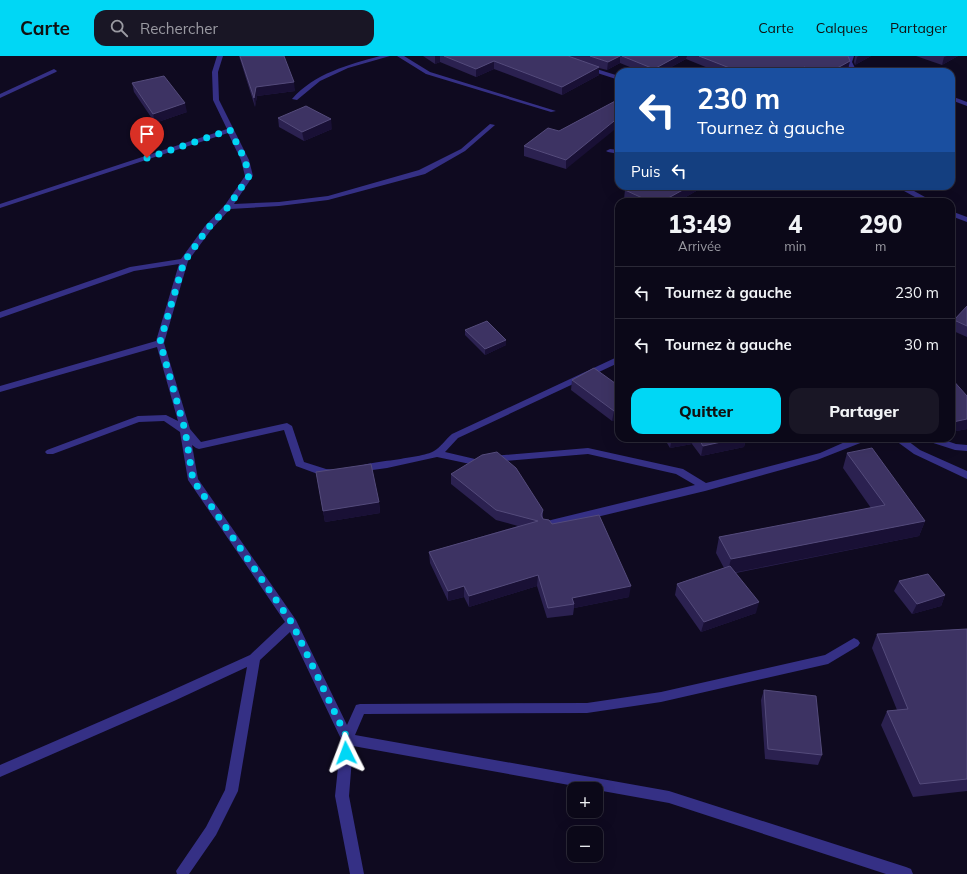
<!DOCTYPE html>
<html lang="fr">
<head>
<meta charset="utf-8">
<style>
	:root { --surface:#0b0818; --page:#191625; --text:#f1f3f6; --muted:#9a9aa2; --line:#2b2937; --accent:#00d7f5 }
	body { margin:0; font-family:Mulish,sans-serif; background:var(--page); color:var(--text); height:100vh; display:flex; flex-direction:column; font-size:15px; white-space:nowrap }
	* { box-sizing:border-box; margin:0 }
	p { font-size:13px; color:var(--muted) }
	.icon { flex:none; width:22px; height:22px; fill:none; stroke:currentColor; stroke-width:2; stroke-linecap:round; stroke-linejoin:round }
	.map { position:relative; flex:1; overflow:hidden }
	.side { position:absolute; left:615px; top:142px; width:340px; height:244px; display:flex; flex-direction:column; background:var(--surface); border-radius:12px; box-shadow:0 4px 16px #0002,0 0 0 1px var(--line) }
	.side>* { flex:none }
	.top-card { position:absolute; left:615px; top:12px; width:340px; height:122px; border-radius:12px; box-shadow:0 4px 16px #0002,0 0 0 1px var(--line); background:#1a4fa0; color:#fff; overflow:hidden }
	.tools { position:absolute; left:567px; top:726px; display:grid; gap:8px }
	.tools a { display:grid; place-items:center; width:36px; height:36px; border-radius:8px; background:var(--surface); box-shadow:0 4px 16px #0002,0 0 0 1px var(--line); font-size:20px }
	.pin { position:absolute; display:grid; place-items:center; width:34px; height:34px; color:#fff; margin:-41px -17px; border-radius:50% 50% 50% 0; rotate:-45deg; box-shadow:0 0 4px #0007 }
	.pin .icon { rotate:45deg }
	.me { position:absolute; width:44px; margin:-22px; rotate:357deg; stroke-linejoin:round; filter:drop-shadow(0 0 3px #0008) }
	.turn { display:flex; align-items:center; gap:14px; height:84px; padding:0 16px; font-size:18px }
	.turn .icon { width:52px; height:52px; stroke-width:2.5 }
	.turn b { display:block; font-size:28px; line-height:34px }
	.then { display:flex; align-items:center; height:38px; padding:0 16px; background:#0003; gap:8px; font-size:15px }
	.eta { display:flex; justify-content:space-evenly; align-items:center; height:68px; text-align:center }
	.eta b { font-size:24px; font-weight:800; line-height:28px }
	.primary-button { display:flex; gap:8px; margin-top:auto; padding:8px 16px }
	.primary-button a { flex:1; height:46px; border-radius:12px; background:var(--accent); color:#111; font-size:16px; font-weight:800; line-height:46px; text-align:center }
	.primary-button a+a { background:var(--page); color:var(--text) }
	ul { padding:0; list-style:none }
	li { display:flex; align-items:center; gap:12px; height:52px; padding:0 16px; border-top:1px solid var(--line) }
	li div { flex:1 }
	li b { display:block; font-size:15px }
	li em { font-style:normal }
	header { display:flex; align-items:center; gap:24px; box-sizing:border-box; height:56px; padding:0 20px; background:var(--accent); color:#111 }
	header strong { font-size:19px }
	nav { display:flex; gap:22px; margin-inline-start:auto; font-size:14px }
	.search { width:280px; height:36px; background:var(--page); display:flex; align-items:center; gap:10px; box-sizing:border-box; padding:0 14px; border-radius:12px; color:var(--muted); font-size:15px }
	.map>svg:first-child { display:block }
</style>
</head>
<body>
<header>
<strong>Carte</strong>
<div class="search"><svg class="icon" aria-label="search" viewBox="0 0 24 24"><circle cx="10" cy="10" r="6"/><path d="M15 15l6 6"/></svg>Rechercher</div>
<nav><a>Carte</a><a>Calques</a><a>Partager</a></nav>
</header>
<div class="map">
<svg width="967" height="818" viewBox="0 0 967 818">
	<rect width="100%" height="100%" fill="#0f0a20"/>
	<g fill="none" stroke-linecap="round" stroke-linejoin="round">
		<!-- minor -->
		<g fill="#353085" fill-rule="evenodd">
			<polygon points="217,0 223,0 218,16 219,44 249,104 253,120 234,148 279,146 328,140 419,114 461,93 490,68 495,69 465,95 425,118 328,144 279,150 230,153 211,174 188,205 164,287 190,373 201,386 287,367 292,370 304,406 326,413 338,414 339,416 338,418 326,421 296,410 284,374 199,393 196,392 192,389 198,423 296,564 347,669 356,649 360,648 587,647 661,636 825,599 854,582 858,584 860,587 858,590 828,608 661,646 587,657 364,658 355,679 669,735 906,811 911,813 913,818 886,818 669,747 353,690 349,740 364,818 350,818 335,740 341,683 290,576 260,604 238,735 216,779 189,818 177,818 176,815 206,771 225,734 247,611 174,645 0,721 0,709 166,637 250,599 285,566 188,424 180,376 164,365 139,366 53,398 47,398 45,396 47,394 138,360 166,359 178,365 157,291 0,336 0,330 156,285 179,208 134,215 0,262 0,256 130,211 181,203 205,170 225,149 245,120 241,104 228,77 0,152 0,148 227,73 213,44 212,16"/>
			<path d="M380 0H390L348 12 320 25 297 44 292 43C315 17 348 9 380 0Z"/>
			<polygon points="397,0 404,0 430,16 556,55 551,56 426,18"/>
			<polygon points="848,0 854,0 852,6 857,16 851,16 846,6"/>
			<polygon points="587,10 619,20 619,24 585,13 584,12"/>
			<polygon points="54,13 57,15 56,16 0,42 0,38"/>
			<polygon points="951,40 967,46 967,50 951,44"/>
			<polygon points="610,93 619,94 619,98 608,96 606,95"/>
			<polygon points="895,130 905,130 934,146 924,146"/>
			<polygon points="951,155 967,161 967,166 951,160"/>
			<path d="M615 302 619 303V309L616 308 458 382 445 396 475 403 492 400 588 392 683 413 706 427 820 397 854 382H870L868 384 817 404 705 435 551 472 547 471 546 468 547 465 695 429 676 418 588 398 492 406 475 409 437 401 387 412 358 416 353 413C358 406 421 403 434 395 440 392 446 383 452 378Z"/>
			<polygon points="892,382 904,382 920,394 967,415 967,423 914,398"/>
			<polygon points="922,382 938,382 956,388 967,389 967,395 955,394 924,384"/>
		</g>
	</g>
	<!-- wall -->
	<g fill="#2b2150">
		<polygon points="239,0 284,0 295,35 257,40 255,51"/>
		<polygon points="423,0 848,0 850,5 848,13 843,16 718,16 686,3 662,16 642,16 620,7 607,14 599,12 599,19 562,39 494,13 476,21 440,6 435,8"/>
		<polygon points="855,0 871,0 855,9 854,6"/>
		<polygon points="916,0 958,0 942,9"/>
		<polygon points="132,27 187,56 155,67 134,36"/>
		<polygon points="619,43 566,113 524,100 524,90 559,75"/>
		<polygon points="278,62 332,73 304,85 279,71"/>
		<polygon points="631,130 705,130 677,146 629,146 624,143 625,134"/>
		<polygon points="967,250 967,281 951,274 954,264"/>
		<polygon points="465,274 506,289 485,299 465,279"/>
		<polygon points="951,322 967,373 951,376"/>
		<polygon points="572,324 619,330 619,362 612,365 571,334"/>
		<polygon points="664,382 746,382 744,391 701,400 692,388 670,392"/>
		<polygon points="847,397 925,465 919,480 736,517 756,557 701,576 675,539 677,528 724,512 716,497 719,481 871,452 843,412"/>
		<polygon points="316,416 379,446 380,457 325,466"/>
		<polygon points="451,418 543,454 543,463 552,468 629,541 574,552 573,559 547,562 537,530 469,551 464,541 448,545 430,507 429,496 518,470 496,464 451,428"/>
		<polygon points="899,525 945,539 941,550 912,558 894,535"/>
		<polygon points="967,573 967,735 913,741 881,669 887,655 897,654 872,592 877,578"/>
		<polygon points="764,634 822,699 818,709 765,703 761,644"/>
	</g>
	<!-- shaded-wall -->
	<g fill="#191035">
		<polygon points="435,0 440,0 440,6 435,8"/>
		<polygon points="620,0 620,7 607,14 608,6"/>
		<polygon points="678,0 687,0 686,3 662,16 654,16 654,13"/>
		<polygon points="859,0 871,0 855,9 857,1"/>
		<polygon points="947,0 958,0 942,9 944,1"/>
		<polygon points="494,5 494,13 476,21 476,13"/>
		<polygon points="850,5 848,13 843,16 830,16"/>
		<polygon points="599,11 599,19 562,39 562,31"/>
		<polygon points="804,11 803,16 799,16"/>
		<polygon points="294,26 295,35 257,40 255,51 254,42 256,31"/>
		<polygon points="185,47 187,56 155,67 153,58"/>
		<polygon points="619,61 619,70 566,113 566,104"/>
		<polygon points="331,63 332,73 304,85 302,76"/>
		<polygon points="690,130 705,130 677,146 661,146"/>
		<polygon points="506,284 506,289 485,299 485,293"/>
		<polygon points="619,352 619,362 612,365 614,355"/>
		<polygon points="967,363 967,373 951,376 951,371 953,366"/>
		<polygon points="672,382 693,382 692,388 670,392"/>
		<polygon points="739,382 746,382 744,391 701,400 703,390"/>
		<polygon points="379,446 380,457 325,466 323,455"/>
		<polygon points="925,465 919,480 727,518 731,503"/>
		<polygon points="538,519 537,530 469,551 469,540"/>
		<polygon points="464,530 464,541 448,545 448,535"/>
		<polygon points="631,530 629,541 574,552 574,548 572,542"/>
		<polygon points="945,539 941,550 912,558 917,548"/>
		<polygon points="759,546 756,557 701,576 704,566"/>
	</g>
	<!-- building -->
	<g fill="#3d3363" stroke="#544b7b">
		<polygon points="240,0 284,0 294,26 256,31 254,42"/>
		<polygon points="444,0 568,0 599,11 562,31 494,5 476,13"/>
		<polygon points="590,0 620,0 608,6"/>
		<polygon points="622,0 678,0 654,13"/>
		<polygon points="699,0 848,0 850,5 830,16 817,16 804,11 799,16 740,16"/>
		<polygon points="164,20 185,47 153,58 132,27"/>
		<polygon points="619,43 619,61 566,104 524,90 548,72 559,75"/>
		<polygon points="306,50 331,63 302,76 278,62"/>
		<polygon points="631,130 690,130 661,146 651,146 625,134"/>
		<polygon points="967,250 967,270 954,264"/>
		<polygon points="487,265 506,284 485,293 465,274"/>
		<polygon points="594,312 619,330 619,352 614,355 572,324"/>
		<polygon points="951,322 967,340 967,363 953,366 951,364"/>
		<polygon points="698,382 739,382 703,390"/>
		<polygon points="872,392 925,465 731,503 719,481 885,449 847,397"/>
		<polygon points="497,396 516,412 543,454 541,459 543,463 549,464 552,468 599,459 631,530 572,542 574,548 548,552 538,519 469,540 464,530 448,535 429,496 538,465 496,454 451,418 482,399"/>
		<polygon points="371,408 379,446 323,455 316,416"/>
		<polygon points="730,510 759,546 704,566 677,528"/>
		<polygon points="928,518 945,539 917,548 899,525"/>
		<polygon points="967,573 967,723 920,728 887,655 908,653 877,578"/>
		<polygon points="764,634 816,640 822,699 768,693"/>
	</g>
	<g fill="none" stroke-linecap="round" stroke-linejoin="round">
		<!-- route -->
		<polyline stroke="#00d7f5" stroke-width="7" stroke-dasharray="0 12.6" points="147,102 230,74 245,104 249,120 228,151 208,172 184,206 160,286 185,374 193,424 292,567 347,682 346,697"/>
	</g>
</svg>
<div class="tools">
<a>+</a>
<a>−</a>
</div>
<div class="pin" style="left:147px;top:102px;background:#d93025"><svg class="icon" aria-label="arrive" viewBox="0 0 24 24"><path d="M6 21V4h12l-3 4 3 4H6"/></svg></div>
<svg class="me" style="left:346px;top:697px" viewBox="-20 -20 40 40"><path d="M0-17L14 15 0 8-14 15z" fill="#00d7f5" stroke="#fff" stroke-width="4"/></svg>
<div class="top-card">
<div class="turn"><svg class="icon" aria-label="left" viewBox="0 0 24 24"><path d="M17 20v-9H6M10 6l-5 5 5 5"/></svg><div><b>230 m</b>Tournez à gauche</div></div>
<div class="then">Puis<svg class="icon" aria-label="left" viewBox="0 0 24 24"><path d="M17 20v-9H6M10 6l-5 5 5 5"/></svg></div>
</div>
<section class="side">
<div class="eta">
<div><b>13:49</b><p>Arrivée</p></div>
<div><b>4</b><p>min</p></div>
<div><b>290</b><p>m</p></div>
</div>
<ul>
<li><svg class="icon" aria-label="left" viewBox="0 0 24 24"><path d="M17 20v-9H6M10 6l-5 5 5 5"/></svg><div><b>Tournez à gauche</b></div><em>230 m</em></li>
<li><svg class="icon" aria-label="left" viewBox="0 0 24 24"><path d="M17 20v-9H6M10 6l-5 5 5 5"/></svg><div><b>Tournez à gauche</b></div><em>30 m</em></li>
</ul>
<div class="primary-button"><a>Quitter</a><a>Partager</a></div>
</section>
</div>
</body>
</html>
